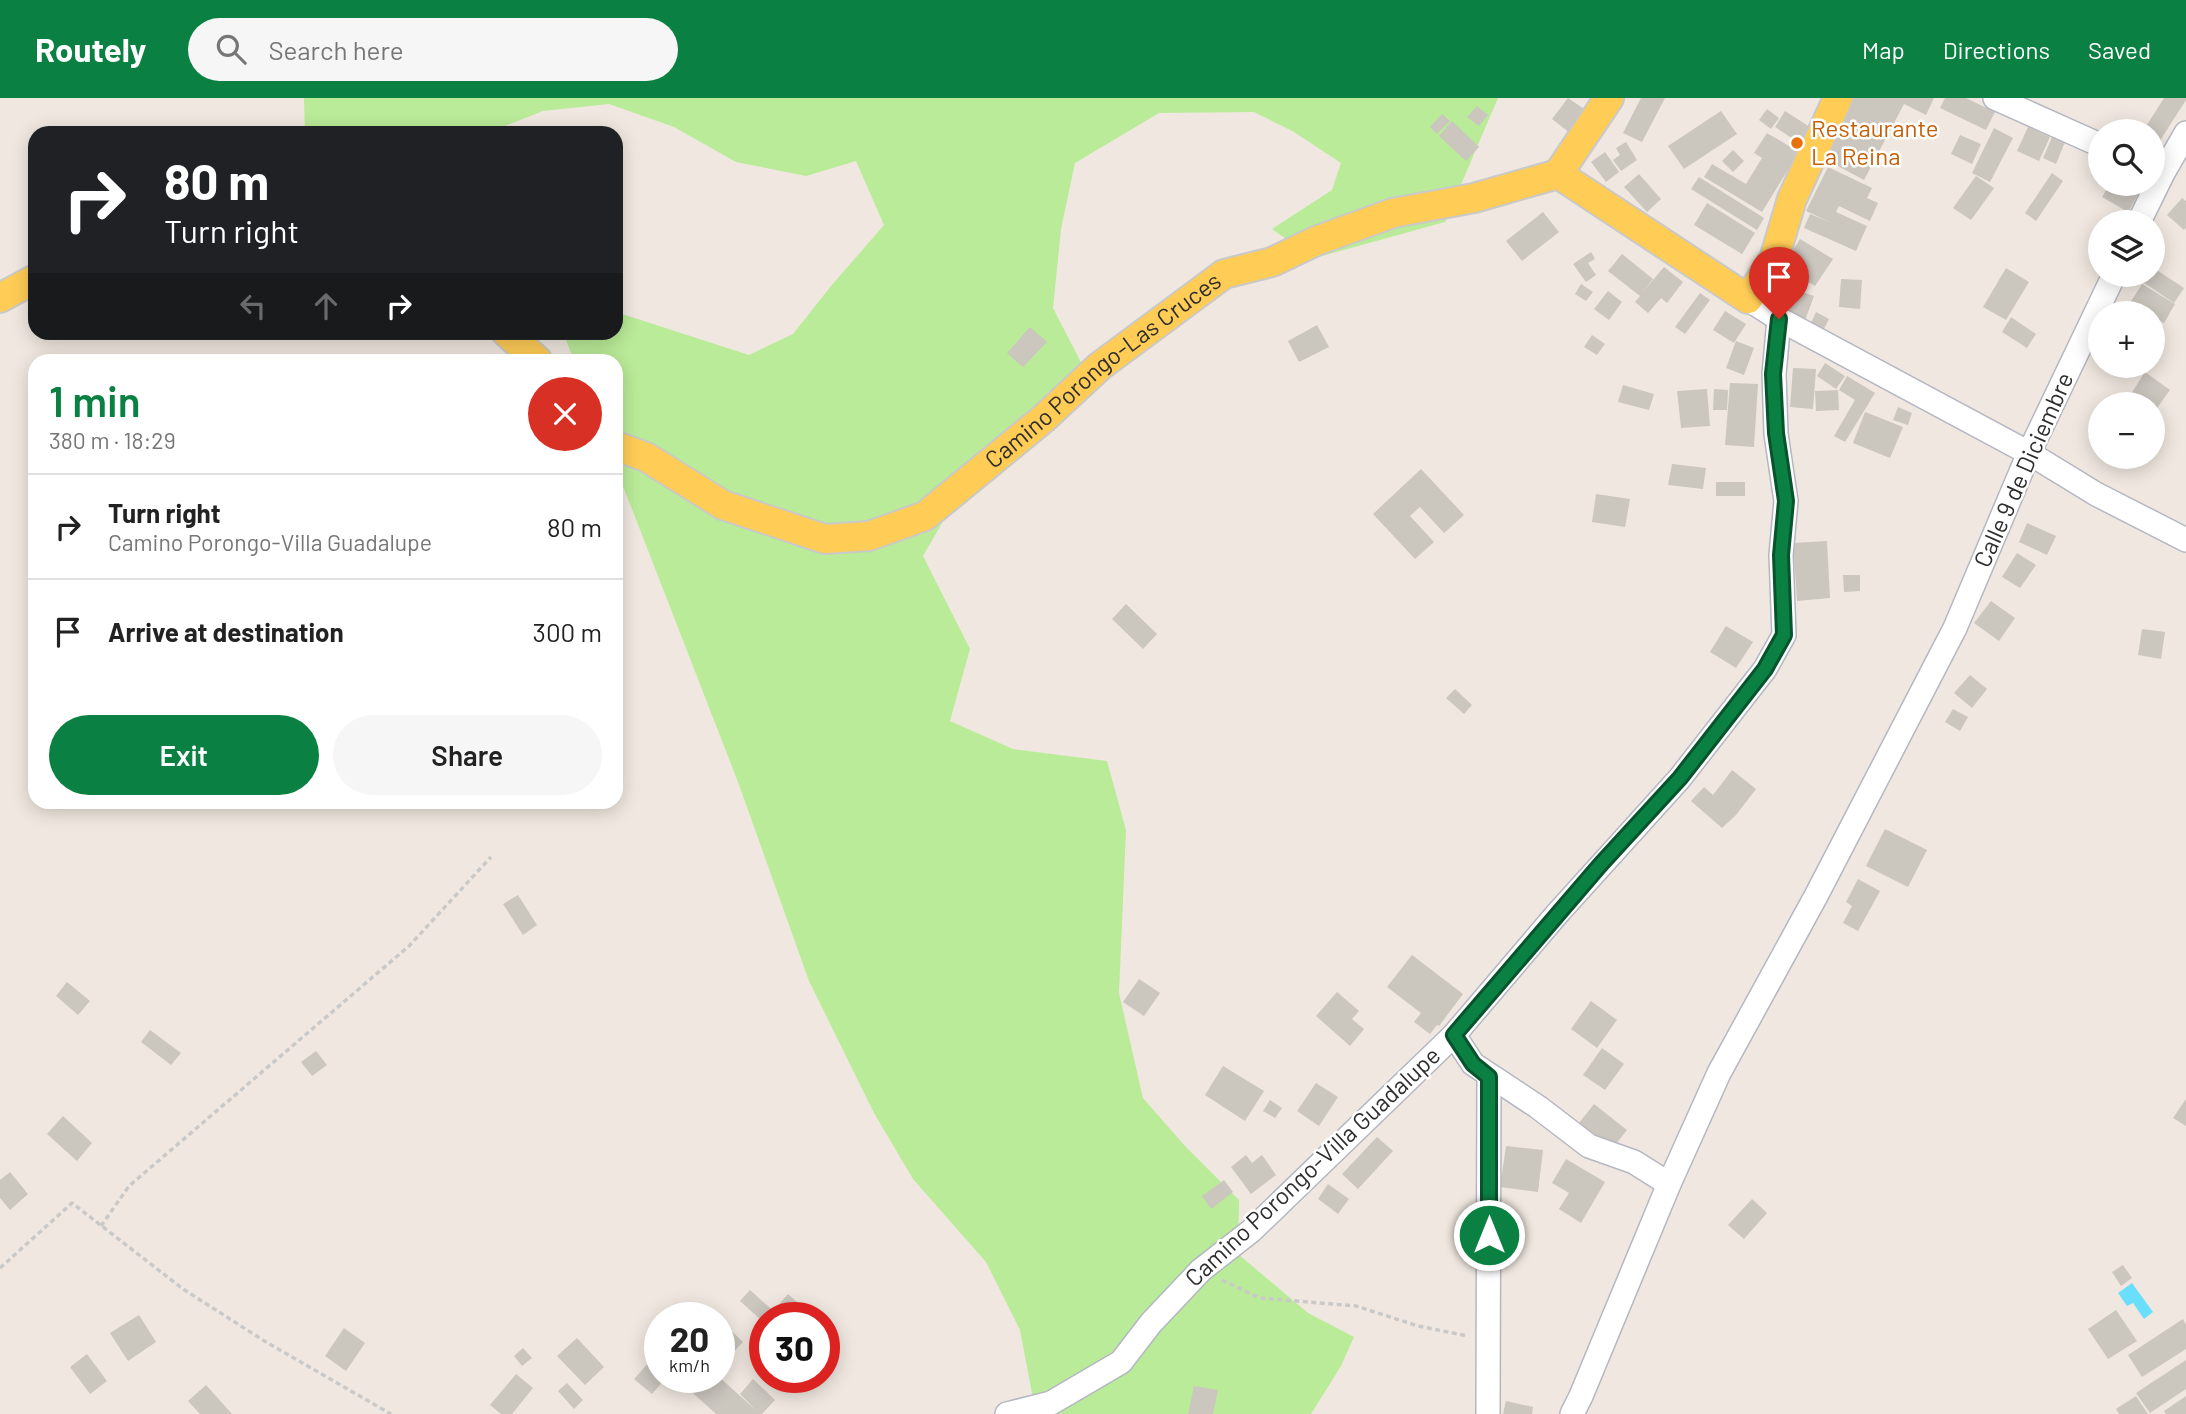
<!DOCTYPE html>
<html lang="en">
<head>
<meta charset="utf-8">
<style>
	:root { --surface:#fff; --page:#f6f6f6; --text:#222; --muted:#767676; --line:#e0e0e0; --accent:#0b8043 }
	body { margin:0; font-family:Barlow,sans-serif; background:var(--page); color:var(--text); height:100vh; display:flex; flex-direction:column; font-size:26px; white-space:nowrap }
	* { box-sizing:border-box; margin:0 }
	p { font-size:23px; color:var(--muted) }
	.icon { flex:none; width:38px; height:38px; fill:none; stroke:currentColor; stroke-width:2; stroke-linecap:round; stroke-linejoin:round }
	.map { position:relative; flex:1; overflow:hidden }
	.panel { position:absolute; left:28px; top:256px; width:595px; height:455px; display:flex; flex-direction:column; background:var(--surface); border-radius:21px; box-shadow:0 4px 18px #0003 }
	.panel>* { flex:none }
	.hud { position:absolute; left:28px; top:28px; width:595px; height:214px; border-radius:21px; box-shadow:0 4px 18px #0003; background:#202124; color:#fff; overflow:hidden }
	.buttons { position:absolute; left:2088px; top:21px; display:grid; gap:14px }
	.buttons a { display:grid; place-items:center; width:77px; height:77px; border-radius:50%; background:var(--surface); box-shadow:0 4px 18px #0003; font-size:35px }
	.speed { position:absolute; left:644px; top:1204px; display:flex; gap:14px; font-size:35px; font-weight:700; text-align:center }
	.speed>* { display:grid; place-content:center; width:91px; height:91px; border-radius:50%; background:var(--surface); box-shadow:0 4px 18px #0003; line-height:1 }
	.speed small { font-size:18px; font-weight:400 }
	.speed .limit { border:10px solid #d22; background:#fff; color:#111 }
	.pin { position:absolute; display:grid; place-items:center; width:60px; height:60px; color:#fff; margin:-72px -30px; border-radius:50% 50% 50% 0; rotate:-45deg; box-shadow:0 0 7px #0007 }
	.pin .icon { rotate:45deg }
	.me { position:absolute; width:77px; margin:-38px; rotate:0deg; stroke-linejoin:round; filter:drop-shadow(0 0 5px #0008) }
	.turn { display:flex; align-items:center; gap:24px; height:147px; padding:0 21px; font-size:32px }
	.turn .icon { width:91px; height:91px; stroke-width:2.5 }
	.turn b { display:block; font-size:49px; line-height:60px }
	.lanes { display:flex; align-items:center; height:66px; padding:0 21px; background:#0003; justify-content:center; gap:35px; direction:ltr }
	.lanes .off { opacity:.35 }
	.round { display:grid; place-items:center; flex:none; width:74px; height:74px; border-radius:37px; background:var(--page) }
	.summary { display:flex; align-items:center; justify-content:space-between; height:119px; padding:0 21px }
	h1 { font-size:42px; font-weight:600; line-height:52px; color:var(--accent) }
	.primary-button { display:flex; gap:14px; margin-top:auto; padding:14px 21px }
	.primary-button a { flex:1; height:80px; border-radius:42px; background:var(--accent); color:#fff; font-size:28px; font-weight:600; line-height:80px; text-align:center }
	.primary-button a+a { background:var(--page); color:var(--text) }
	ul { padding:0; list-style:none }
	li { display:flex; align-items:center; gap:21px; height:105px; padding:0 21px; border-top:2px solid var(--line) }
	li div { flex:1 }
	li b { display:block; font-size:26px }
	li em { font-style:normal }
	header { display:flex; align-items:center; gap:42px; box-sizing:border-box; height:98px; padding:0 35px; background:var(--accent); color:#fff }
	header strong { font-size:33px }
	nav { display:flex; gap:38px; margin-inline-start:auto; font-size:24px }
	.search { width:490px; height:63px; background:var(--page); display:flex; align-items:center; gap:18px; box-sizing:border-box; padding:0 24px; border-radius:38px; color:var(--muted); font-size:26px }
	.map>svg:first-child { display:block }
</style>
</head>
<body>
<header>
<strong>Routely</strong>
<div class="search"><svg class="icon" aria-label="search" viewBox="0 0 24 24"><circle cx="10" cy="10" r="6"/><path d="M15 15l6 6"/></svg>Search here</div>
<nav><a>Map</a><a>Directions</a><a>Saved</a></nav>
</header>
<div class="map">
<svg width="2186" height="1316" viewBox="0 0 2186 1316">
	<rect width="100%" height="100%" fill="#f0e8e0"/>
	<!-- green -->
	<polygon fill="#baeb98" points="304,0 1498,0 1445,124 1322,158 1290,144 1272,131 1332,92 1341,65 1294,34 1254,14 1159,15 1075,65 1061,131 1053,210 1085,272 982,356 923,458 970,551 950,623 1013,651 1107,663 1126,732 1119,895 1143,1000 1185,1048 1239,1102 1238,1156 1308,1215 1354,1239 1341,1268 1311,1316 1020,1316 1034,1306 1020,1232 986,1164 913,1081 874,1015 809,883 738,684 616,370 616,262 574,262 563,235 616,234 616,214 749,257 793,236 831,188 884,127 856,63 806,78 736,64 674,29 609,6 543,13 487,35 305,35"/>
	<!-- water -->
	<polygon fill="#6adffb" points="2132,1185 2153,1214 2144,1221 2133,1205 2127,1208 2118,1195"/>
	<!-- building -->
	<g fill="#cbc6be">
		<polygon points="1568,0 1587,13 1570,35 1552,21"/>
		<polygon points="1641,0 1665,0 1642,44 1623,35"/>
		<polygon points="1850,0 1934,0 1926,17 1904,6 1864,82 1819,58"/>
		<polygon points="1945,0 1966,0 1995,14 1986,32 1940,10"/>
		<polygon points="2164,0 2186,0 2186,2 2152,55 2152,33 2143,33"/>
		<polygon points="1477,8 1488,17 1479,28 1467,19"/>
		<polygon points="1767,11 1779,20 1771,31 1759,22"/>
		<polygon points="1721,13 1737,36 1684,71 1668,48"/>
		<polygon points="1785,13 1810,29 1799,45 1775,29"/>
		<polygon points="1442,16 1450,23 1437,36 1430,29"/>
		<polygon points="1452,23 1479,49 1466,63 1439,38"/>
		<polygon points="2028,29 2050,39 2039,63 2017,53"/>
		<polygon points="1994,30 2013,40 1990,84 1972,75"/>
		<polygon points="1767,35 1799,54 1762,114 1704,79 1712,66 1746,86 1762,60 1754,55"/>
		<polygon points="1960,37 1981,46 1972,66 1951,56"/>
		<polygon points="2052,39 2065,44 2056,66 2043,60"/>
		<polygon points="1626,44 1637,62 1621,73 1613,62 1620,57 1616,50"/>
		<polygon points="1733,52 1744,63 1733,74 1722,63"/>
		<polygon points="1605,54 1619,74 1606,84 1591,64"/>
		<polygon points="1828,69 1872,90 1867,100 1878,105 1870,123 1839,108 1836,114 1867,128 1856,153 1804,130 1810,116 1832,125 1806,113"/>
		<polygon points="2052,75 2063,83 2036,123 2025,115"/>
		<polygon points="1639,76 1661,101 1647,114 1624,89"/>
		<polygon points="1976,78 1994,90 1971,122 1953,110"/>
		<polygon points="1699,79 1764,120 1757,132 1691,91"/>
		<polygon points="2110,86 2144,86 2128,114 2102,99"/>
		<polygon points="2182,100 2186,103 2186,130 2184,132 2167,117"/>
		<polygon points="1707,105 1755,135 1742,156 1694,127"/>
		<polygon points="1543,114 1559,134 1522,163 1506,143"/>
		<polygon points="1800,141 1833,161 1815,188 1783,168"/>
		<polygon points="1591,154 1595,161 1588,165 1596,177 1586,184 1573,166"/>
		<polygon points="1622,156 1653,181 1641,196 1664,169 1683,184 1667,205 1661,200 1648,215 1635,204 1640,198 1608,173"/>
		<polygon points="2152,169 2184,190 2174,205 2143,184 2148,177 2152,177"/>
		<polygon points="2006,170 2029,184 2006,222 1983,209"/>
		<polygon points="1841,181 1862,182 1860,211 1839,209"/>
		<polygon points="1581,186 1593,194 1586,203 1575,196"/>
		<polygon points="2142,186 2175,206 2164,225 2152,218 2152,215 2148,215 2130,205"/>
		<polygon points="1788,189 1814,198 1804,225 1779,216"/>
		<polygon points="1608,193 1622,204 1609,222 1594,211"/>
		<polygon points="1700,195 1710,202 1685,236 1675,229"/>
		<polygon points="1725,213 1746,226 1734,245 1713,232"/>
		<polygon points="1816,214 1829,221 1824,231 1811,225"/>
		<polygon points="2011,219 2036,236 2027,250 2002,234"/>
		<polygon points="1317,227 1329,249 1299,264 1288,243"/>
		<polygon points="1030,229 1047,244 1023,269 1007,255"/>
		<polygon points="1592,237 1605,246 1597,257 1584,249"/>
		<polygon points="1736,243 1754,250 1744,277 1726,270"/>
		<polygon points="1825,265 1845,278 1836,291 1817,278"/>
		<polygon points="1793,270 1816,271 1813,311 1790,309"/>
		<polygon points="2145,274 2170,292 2152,317 2152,306 2133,306 2127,302"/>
		<polygon points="1847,278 1875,295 1845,344 1834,338 1855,302 1839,292"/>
		<polygon points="1730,285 1758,286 1754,349 1725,347"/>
		<polygon points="1623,287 1654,296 1649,312 1618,304"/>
		<polygon points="1707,291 1710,328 1681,330 1677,293"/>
		<polygon points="1714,291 1728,292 1727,312 1713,312"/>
		<polygon points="1838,292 1839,312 1816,313 1815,293"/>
		<polygon points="1898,309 1912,315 1908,327 1893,322"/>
		<polygon points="1865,314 1903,329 1890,360 1853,345"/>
		<polygon points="1672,366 1706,370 1703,391 1668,387"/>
		<polygon points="1421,371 1464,417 1444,435 1420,409 1410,418 1434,444 1415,461 1373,416"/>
		<rect x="1716" y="384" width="29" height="14"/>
		<polygon points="1596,396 1630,401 1625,429 1592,424"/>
		<polygon points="2027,425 2056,438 2047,457 2019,444"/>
		<polygon points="1827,443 1830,500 1797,503 1793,445"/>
		<polygon points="2017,455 2036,467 2020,490 2002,479"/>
		<polygon points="1843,477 1860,477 1860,493 1844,494"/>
		<polygon points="1991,503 2015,520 1999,543 1974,525"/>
		<polygon points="1126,506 1157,536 1143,551 1112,521"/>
		<polygon points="1726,528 1753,544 1736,570 1710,554"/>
		<polygon points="2142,531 2165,534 2161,561 2138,557"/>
		<polygon points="1970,577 1987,591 1972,610 1954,595"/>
		<polygon points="1455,591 1472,607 1464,616 1446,600"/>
		<polygon points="1953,611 1968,619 1960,633 1945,624"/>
		<polygon points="1732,672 1756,691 1736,717 1722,730 1691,703 1704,689 1713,697"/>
		<polygon points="1885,731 1927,752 1908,789 1866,768"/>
		<polygon points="1858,781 1880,793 1858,833 1843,825 1852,808 1846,804"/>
		<polygon points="518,797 537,827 523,837 503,806"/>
		<polygon points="1412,857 1463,896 1439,928 1437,927 1430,936 1414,924 1421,915 1387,889"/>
		<polygon points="1139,881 1160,895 1144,918 1123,904"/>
		<polygon points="67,884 90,903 78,917 56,898"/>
		<polygon points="1337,894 1359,913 1352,921 1364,931 1350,948 1316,918"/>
		<polygon points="1591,903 1617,922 1597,950 1571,931"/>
		<polygon points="150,932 181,955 171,967 141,944"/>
		<polygon points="1602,950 1624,966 1605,992 1583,977"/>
		<polygon points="316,953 327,967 312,978 301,964"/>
		<polygon points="1223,968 1264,993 1245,1023 1205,997"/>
		<polygon points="1316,985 1338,999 1319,1028 1297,1013"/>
		<polygon points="2186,1001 2186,1028 2173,1020"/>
		<polygon points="1270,1002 1282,1010 1275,1020 1263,1013"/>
		<polygon points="1594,1006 1627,1032 1612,1051 1579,1025"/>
		<polygon points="63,1018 92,1045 77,1063 47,1036"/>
		<polygon points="1377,1039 1393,1053 1358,1091 1342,1076"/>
		<polygon points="1506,1048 1543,1052 1538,1094 1500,1089"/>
		<polygon points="1246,1057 1252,1065 1262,1057 1276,1077 1251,1096 1231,1069"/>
		<polygon points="1566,1061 1605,1084 1581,1125 1559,1111 1569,1095 1552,1085"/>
		<polygon points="10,1074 28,1096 10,1112 0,1100 0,1082"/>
		<polygon points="1224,1082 1233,1094 1211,1111 1202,1098"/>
		<polygon points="1328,1086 1349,1101 1338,1116 1318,1101"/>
		<polygon points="1752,1101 1767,1115 1744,1141 1728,1127"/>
		<polygon points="2123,1167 2132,1180 2121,1188 2112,1174"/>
		<polygon points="750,1192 771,1211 761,1222 740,1203"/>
		<polygon points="788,1196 815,1220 767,1220"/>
		<polygon points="2116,1212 2137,1243 2108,1261 2088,1231"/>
		<polygon points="139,1217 156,1244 128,1263 110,1235"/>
		<polygon points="719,1221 743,1244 719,1269"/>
		<polygon points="2183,1221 2186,1227 2186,1251 2142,1279 2128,1257"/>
		<polygon points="344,1230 365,1245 346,1273 325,1258"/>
		<polygon points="577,1240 604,1269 585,1287 557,1258"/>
		<polygon points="523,1250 532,1260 522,1268 514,1258"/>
		<polygon points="87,1256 107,1283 90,1296 70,1269"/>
		<polygon points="652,1261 660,1268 660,1279 667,1279 652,1296 634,1281"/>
		<polygon points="2186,1262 2186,1291 2150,1315 2136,1295"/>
		<polygon points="516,1276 533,1290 512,1316 501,1316 490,1307"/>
		<polygon points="675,1279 719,1279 757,1313 740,1296 753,1281 775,1302 762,1316 716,1316"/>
		<polygon points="567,1285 583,1302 574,1311 558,1293"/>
		<polygon points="206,1287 232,1316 200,1316 188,1303"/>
		<polygon points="1194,1288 1218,1292 1213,1316 1188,1316"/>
		<polygon points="2136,1298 2148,1316 2119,1316 2116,1311"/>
		<polygon points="2186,1298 2186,1316 2166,1316 2164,1313"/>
		<polygon points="1506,1303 1533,1309 1532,1316 1503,1316"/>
	</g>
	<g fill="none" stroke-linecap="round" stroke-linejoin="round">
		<defs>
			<g id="minor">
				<polyline points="1995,0 2100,47"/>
				<polyline points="2139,124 2163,75 2186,35"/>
				<polyline points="1748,201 1779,221 2029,355 2096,396 2186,442"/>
				<polyline points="1454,937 1473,966 1538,1009 1589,1048 1634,1064 1669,1086"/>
				<polyline points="1007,1316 1051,1305 1121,1264 1151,1225 1201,1172 1251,1133 1454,937 1557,816 1680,680 1765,571 1784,537 1781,457 1786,403 1776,336 1774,276 1779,221"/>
				<polyline points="1488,1316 1489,979"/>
				<polyline points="1572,1316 1581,1298 1669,1086 1719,975 1816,798 1955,530 2029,355 2114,177"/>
			</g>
			<g id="major">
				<polyline points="1558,76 1609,0"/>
				<polyline points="0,200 35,181"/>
				<polyline points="506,234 537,262"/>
				<path id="s1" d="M616 348 646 359 723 407 825 441 869 438 925 418 1043 321 1100 268 1224 176 1272 164 1316 143 1393 115 1474 100 1558 76 1748 201 1774 161 1792 101 1838 0"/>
			</g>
		</defs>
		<!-- minor casing -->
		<use href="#minor" stroke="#b4b7c2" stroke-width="26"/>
		<!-- major casing -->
		<use href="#major" stroke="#c9c9c9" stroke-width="32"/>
		<!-- path -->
		<g stroke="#c9c9c9" stroke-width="3.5" stroke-dasharray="5 3.5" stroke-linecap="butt">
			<polyline points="101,1128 129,1088 409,848 491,759"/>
			<polyline points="0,1170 72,1105 183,1191 266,1244 391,1316"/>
			<polyline points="1222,1182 1260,1200 1356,1208 1418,1228 1468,1238"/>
		</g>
		<!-- minor -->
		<use href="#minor" stroke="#fff" stroke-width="23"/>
		<!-- major -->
		<use href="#major" stroke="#ffcc56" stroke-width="28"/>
	</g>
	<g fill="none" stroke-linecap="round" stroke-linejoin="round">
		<defs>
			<polyline id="route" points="1489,1137 1489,979 1473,966 1454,937 1601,766 1680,680 1765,571 1784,537 1781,457 1786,403 1776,335 1773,276 1779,221"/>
		</defs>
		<!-- route casing -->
		<use href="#route" stroke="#07532c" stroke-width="18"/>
		<!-- route -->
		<use href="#route" stroke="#0b8043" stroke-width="12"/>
	</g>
	<!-- markers -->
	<circle fill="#e8710a" stroke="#fff" stroke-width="2.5" cx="1797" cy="45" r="7"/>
	<g text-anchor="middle" stroke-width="5" stroke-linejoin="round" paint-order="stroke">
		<!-- food labels -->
		<g font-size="24" fill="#c56008" stroke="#fff" text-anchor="start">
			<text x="1811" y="39">Restaurante<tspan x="1811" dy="28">La Reina</tspan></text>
		</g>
		<!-- street labels -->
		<g font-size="24" fill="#2e2e2e" stroke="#fff">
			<text dy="8" stroke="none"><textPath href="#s1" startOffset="564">Camino Porongo-Las Cruces</textPath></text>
			<text transform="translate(2024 372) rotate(-66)" y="8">Calle 9 de Diciembre</text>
			<text transform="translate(1313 1069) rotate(-43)" y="8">Camino Porongo-Villa Guadalupe</text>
		</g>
	</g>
</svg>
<div class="buttons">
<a><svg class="icon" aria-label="search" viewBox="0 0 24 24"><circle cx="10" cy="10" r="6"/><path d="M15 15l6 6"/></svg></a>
<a><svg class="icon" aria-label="layers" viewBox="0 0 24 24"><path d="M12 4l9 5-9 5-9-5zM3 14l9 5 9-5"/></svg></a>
<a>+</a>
<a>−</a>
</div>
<div class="speed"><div>20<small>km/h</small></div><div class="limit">30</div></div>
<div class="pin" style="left:1779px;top:221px;background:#d93025"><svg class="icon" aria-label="arrive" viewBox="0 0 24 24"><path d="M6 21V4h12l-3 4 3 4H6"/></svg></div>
<svg class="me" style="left:1489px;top:1137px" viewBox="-20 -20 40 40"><circle r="17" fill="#0b8043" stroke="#fff" stroke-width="3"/><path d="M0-11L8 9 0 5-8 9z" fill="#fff"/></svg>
<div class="hud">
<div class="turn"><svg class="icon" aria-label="right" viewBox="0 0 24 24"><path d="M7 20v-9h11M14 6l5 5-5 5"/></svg><div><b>80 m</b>Turn right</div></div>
<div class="lanes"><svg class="icon off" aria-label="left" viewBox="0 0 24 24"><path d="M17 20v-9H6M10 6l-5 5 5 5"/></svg><svg class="icon off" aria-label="ahead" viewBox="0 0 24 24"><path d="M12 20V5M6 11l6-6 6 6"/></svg><svg class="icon" aria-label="right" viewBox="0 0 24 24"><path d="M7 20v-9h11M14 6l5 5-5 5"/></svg></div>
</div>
<section class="panel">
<div class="summary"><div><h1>1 min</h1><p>380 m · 18:29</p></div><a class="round" style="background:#d93025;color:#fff"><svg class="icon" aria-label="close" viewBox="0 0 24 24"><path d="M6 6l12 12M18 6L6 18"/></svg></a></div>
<ul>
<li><svg class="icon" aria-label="right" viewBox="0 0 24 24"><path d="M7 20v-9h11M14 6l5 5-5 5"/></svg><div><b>Turn right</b><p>Camino Porongo-Villa Guadalupe</p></div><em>80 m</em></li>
<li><svg class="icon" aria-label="arrive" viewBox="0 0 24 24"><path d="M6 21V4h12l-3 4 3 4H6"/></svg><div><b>Arrive at destination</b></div><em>300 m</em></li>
</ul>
<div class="primary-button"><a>Exit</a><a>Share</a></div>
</section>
</div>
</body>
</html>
